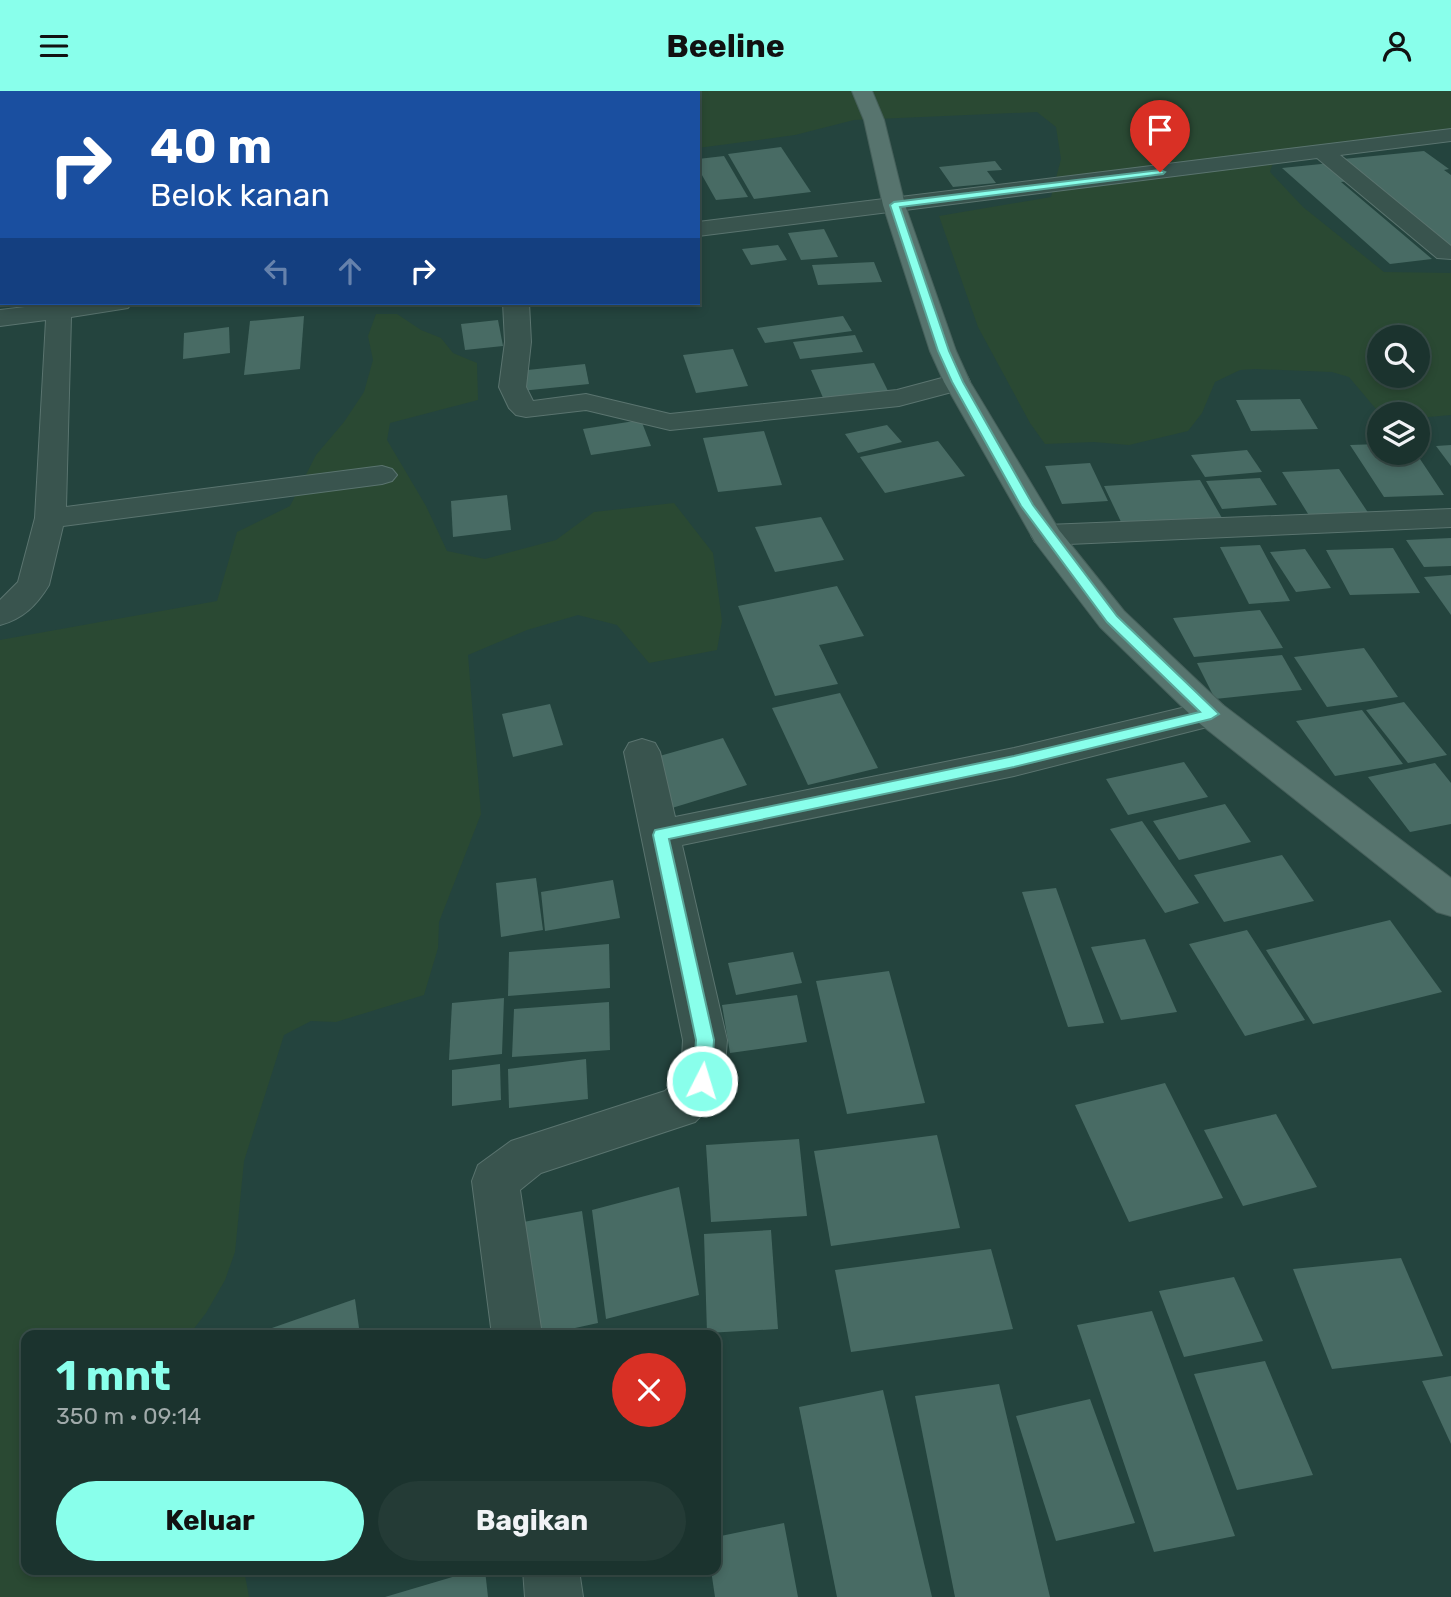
<!DOCTYPE html>
<html lang="id">
<head>
<meta charset="utf-8">
<style>
	:root { --surface:#1b332e; --page:#243b36; --text:#f1f3f6; --muted:#a0aaaa; --line:#394e4a; --accent:#89ffeb }
	body { margin:0; font-family:Rubik,sans-serif; background:var(--page); color:var(--text); height:100vh; display:flex; flex-direction:column; font-size:26px; white-space:nowrap }
	* { box-sizing:border-box; margin:0 }
	p { font-size:23px; color:var(--muted) }
	.icon { flex:none; width:38px; height:38px; fill:none; stroke:currentColor; stroke-width:2; stroke-linecap:round; stroke-linejoin:round }
	.map { position:relative; flex:1; overflow:hidden }
	.panel { position:absolute; left:21px; top:1239px; width:700px; height:245px; display:flex; flex-direction:column; background:var(--surface); border-radius:14px; box-shadow:0 4px 10px #0003,0 0 0 2px var(--line) }
	.panel>* { flex:none }
	.hud { position:absolute; left:0px; top:0px; width:700px; height:214px; box-shadow:0 4px 10px #0003,0 0 0 2px var(--line); background:#1a4fa0; color:#fff; overflow:hidden }
	.buttons { position:absolute; left:1367px; top:234px; display:grid; gap:14px }
	.buttons a { display:grid; place-items:center; width:63px; height:63px; border-radius:50%; background:var(--surface); box-shadow:0 4px 10px #0003,0 0 0 2px var(--line); font-size:35px }
	.pin { position:absolute; display:grid; place-items:center; width:60px; height:60px; color:#fff; margin:-72px -30px; border-radius:50% 50% 50% 0; rotate:-45deg; box-shadow:0 0 7px #0007 }
	.pin .icon { rotate:45deg }
	.me { position:absolute; width:77px; margin:-38px; rotate:5deg; stroke-linejoin:round; filter:drop-shadow(0 0 5px #0008) }
	.turn { display:flex; align-items:center; gap:24px; height:147px; padding:0 35px; font-size:32px }
	.turn .icon { width:91px; height:91px; stroke-width:2.5 }
	.turn b { display:block; font-size:49px; line-height:60px }
	.lanes { display:flex; align-items:center; height:66px; padding:0 35px; background:#0003; justify-content:center; gap:35px; direction:ltr }
	.lanes .off { opacity:.35 }
	.round { display:grid; place-items:center; flex:none; width:74px; height:74px; border-radius:37px; background:var(--page) }
	.headline { display:flex; align-items:center; justify-content:space-between; height:119px; padding:0 35px }
	h1 { font-size:42px; font-weight:700; line-height:52px; color:var(--accent) }
	.button { display:flex; gap:14px; margin-top:auto; padding:14px 35px }
	.button a { flex:1; height:80px; border-radius:42px; background:var(--accent); color:#111; font-size:28px; font-weight:700; line-height:80px; text-align:center }
	.button a+a { background:var(--page); color:var(--text) }
	header { display:flex; justify-content:space-between; align-items:center; height:91px; padding:0 35px; background:var(--accent); color:#111; font-size:32px; font-weight:700 }
	.map>svg:first-child { display:block }
</style>
</head>
<body>
<header><svg class="icon" aria-label="menu" viewBox="0 0 24 24"><path d="M4 6h16M4 12h16M4 18h16"/></svg>Beeline<svg class="icon" aria-label="person" viewBox="0 0 24 24"><circle cx="12" cy="8" r="4"/><path d="M4 21q1-7 8-7t8 7"/></svg></header>
<div class="map">
<svg width="1451" height="1506" viewBox="0 0 1451 1506">
	<rect width="100%" height="100%" fill="#24443e"/>
	<!-- green -->
	<g fill="#2a4933" fill-rule="evenodd">
		<path d="M14 0H1451V42L1275 65 1270 81 1303 116 1384 181 1451 182V324L1418 327V324H1381L1349 286 1332 281 1255 278 1240 279 1215 291 1202 322 1188 340 1129 354 1094 351 1045 353 1030 332 978 236 939 125 1051 106 1061 68 1056 36 1037 21 854 29 795 44 698 57V2H13ZM1379 247H1418V285H1379Z"/>
		<polygon points="376,223 397,223 421,239 441,247 453,262 477,272 478,309 390,332 387,349 426,415 447,460 485,468 556,449 594,421 674,412 713,462 722,530 717,559 649,572 617,534 578,524 527,539 468,564 481,723 439,831 438,857 424,904 336,931 311,930 284,944 244,1070 235,1161 225,1189 206,1222 189,1244 26,1244 26,1479 244,1479 249,1506 0,1506 0,549 217,510 237,441 290,415 316,364 344,331 364,301 373,269 368,245"/>
	</g>
	<!-- building -->
	<g fill="#486b64">
		<polygon points="781,56 811,101 754,108 728,63"/>
		<polygon points="1424,60 1449,78 1444,79 1451,84 1451,157 1343,68"/>
		<polygon points="724,65 748,106 716,109 698,77 698,68"/>
		<polygon points="995,70 1002,79 987,80 996,92 953,96 939,76"/>
		<polygon points="1331,72 1352,90 1341,91 1432,168 1390,173 1282,77"/>
		<polygon points="824,138 838,166 801,169 788,142"/>
		<polygon points="778,154 787,169 751,174 742,158"/>
		<polygon points="874,171 882,191 818,194 812,174"/>
		<polygon points="304,225 300,278 244,284 250,230"/>
		<polygon points="843,225 852,240 765,252 757,237"/>
		<polygon points="498,229 503,255 465,259 461,233"/>
		<polygon points="229,236 230,262 183,268 184,242"/>
		<polygon points="855,244 863,261 800,268 793,251"/>
		<polygon points="733,258 748,295 696,302 683,264"/>
		<polygon points="874,272 889,302 824,309 811,279"/>
		<polygon points="585,273 589,293 521,300 518,280"/>
		<polygon points="1300,308 1318,338 1251,340 1236,309"/>
		<polygon points="641,329 651,355 591,364 583,338"/>
		<polygon points="887,334 902,351 858,362 845,343"/>
		<polygon points="764,340 782,394 718,401 703,347"/>
		<polygon points="938,350 965,385 885,402 860,366"/>
		<polygon points="1379,353 1379,362 1416,362 1444,404 1384,406 1350,354"/>
		<polygon points="1451,354 1451,375 1436,355"/>
		<polygon points="1247,359 1262,381 1205,386 1191,364"/>
		<polygon points="1090,372 1108,410 1062,413 1045,375"/>
		<polygon points="1339,378 1369,423 1310,426 1282,381"/>
		<polygon points="1260,387 1277,414 1222,418 1206,390"/>
		<polygon points="1200,389 1222,427 1122,433 1104,395"/>
		<polygon points="507,404 511,439 453,446 451,410"/>
		<polygon points="821,426 844,469 775,481 755,436"/>
		<polygon points="1451,447 1451,475 1424,476 1406,449"/>
		<polygon points="1260,454 1290,510 1249,513 1220,456"/>
		<polygon points="1393,457 1420,502 1350,504 1326,459"/>
		<polygon points="1305,458 1331,497 1296,501 1270,461"/>
		<polygon points="1451,484 1451,524 1424,486"/>
		<polygon points="837,495 864,545 819,554 838,593 775,605 738,515"/>
		<polygon points="1260,519 1283,557 1194,566 1173,527"/>
		<polygon points="1364,557 1398,606 1327,616 1294,566"/>
		<polygon points="1282,564 1302,599 1215,608 1197,572"/>
		<polygon points="840,602 878,677 808,694 772,617"/>
		<polygon points="1404,611 1447,664 1408,672 1366,619"/>
		<polygon points="550,613 563,654 513,666 502,623"/>
		<polygon points="1362,619 1403,673 1335,685 1296,630"/>
		<polygon points="723,647 747,694 672,717 649,668"/>
		<polygon points="1184,671 1208,706 1128,724 1106,688"/>
		<polygon points="1435,672 1451,692 1451,733 1410,741 1368,686"/>
		<polygon points="1225,713 1251,751 1179,769 1153,730"/>
		<polygon points="1142,730 1199,812 1165,822 1110,738"/>
		<polygon points="1282,764 1314,810 1224,831 1194,784"/>
		<polygon points="536,787 543,839 501,846 496,792"/>
		<polygon points="613,789 620,827 545,840 541,801"/>
		<polygon points="1056,797 1104,932 1068,936 1022,801"/>
		<polygon points="1390,829 1442,901 1313,933 1266,859"/>
		<polygon points="1247,839 1305,929 1245,945 1189,853"/>
		<polygon points="1145,848 1177,921 1121,929 1091,856"/>
		<polygon points="609,853 610,897 508,905 509,861"/>
		<polygon points="793,861 802,892 736,904 728,872"/>
		<polygon points="889,880 925,1012 847,1023 816,890"/>
		<polygon points="797,904 807,951 730,962 722,914"/>
		<polygon points="504,907 502,963 449,969 452,912"/>
		<polygon points="609,911 610,959 512,966 514,918"/>
		<polygon points="586,968 588,1008 509,1017 508,978"/>
		<polygon points="500,973 501,1009 452,1015 452,979"/>
		<polygon points="1165,992 1223,1107 1129,1131 1075,1014"/>
		<polygon points="1276,1023 1317,1096 1243,1115 1204,1039"/>
		<polygon points="937,1044 960,1137 831,1155 814,1060"/>
		<polygon points="799,1048 807,1125 711,1131 706,1054"/>
		<polygon points="679,1096 699,1204 606,1228 592,1119"/>
		<polygon points="582,1120 598,1232 543,1244 530,1244 518,1132"/>
		<polygon points="771,1139 778,1238 707,1242 704,1143"/>
		<polygon points="991,1158 1013,1238 851,1261 835,1179"/>
		<polygon points="1401,1167 1443,1265 1332,1278 1293,1178"/>
		<polygon points="1234,1186 1263,1250 1184,1266 1159,1200"/>
		<polygon points="355,1208 360,1244 252,1244"/>
		<polygon points="1152,1220 1235,1445 1154,1461 1077,1234"/>
		<polygon points="1265,1270 1313,1384 1237,1399 1194,1283"/>
		<polygon points="1451,1285 1451,1353 1422,1290"/>
		<polygon points="999,1293 1050,1506 955,1506 915,1305"/>
		<polygon points="883,1299 932,1506 837,1506 799,1316"/>
		<polygon points="1090,1308 1135,1432 1056,1450 1016,1325"/>
		<polygon points="784,1432 798,1506 715,1506 711,1479 716,1479 716,1446"/>
		<polygon points="476,1479 485,1479 488,1506 385,1506"/>
	</g>
	<g fill="none" stroke-linecap="round" stroke-linejoin="round">
		<defs>
			<g id="minor">
				<polygon points="1451,38 1451,50 1340,64 1451,155 1451,168 1437,167 1317,67 698,145 698,131"/>
				<rect x="0" y="165" width="2" height="14"/>
				<path d="M58 212H132L128 217 71 226 66 416 382 375 392 378 397 384 392 390 382 393 63 435 49 494C37 514 23 528 0 534V509L18 491 35 427 46 229 0 235V219Z"/>
				<polygon points="503,212 529,212 531,251 526,296 533,310 586,303 670,323 897,299 957,283 967,285 970,291 967,297 899,315 670,339 586,319 526,326 516,324 509,317 499,296 505,251"/>
				<polygon points="1451,418 1451,436 1046,454 1035,451 1031,444 1035,437 1046,434"/>
				<path d="M1211 610 1223 614 1229 623 1223 632 1014 685 682 754 727 949 724 987 710 1016 695 1031 541 1082 520 1099 542 1244H492L472 1090 478 1074 511 1050 665 1000C682 985 682 971 683 949L624 661 629 652 642 648 655 652 660 661 675 726 1014 657Z"/>
				<polygon points="523,1479 579,1479 583,1506 525,1506"/>
			</g>
			<g id="major">
				<polygon points="0,0 12,0 2,2 0,11"/>
				<polygon points="852,0 872,0 884,29 905,114 956,260 970,291 1059,439 1124,520 1223,614 1451,787 1451,825 1437,821 1199,632 1100,536 1035,451 944,291 930,260 883,114 864,29"/>
			</g>
		</defs>
		<!-- minor casing -->
		<use href="#minor" stroke="#5a746f" stroke-width="2"/>
		<!-- major casing -->
		<use href="#major" stroke="#46605b" stroke-width="2"/>
		<!-- minor -->
		<use href="#minor" fill="#39544e" fill-rule="evenodd"/>
		<!-- major -->
		<use href="#major" fill="#57746e" fill-rule="evenodd"/>
	</g>
	<!-- route -->
	<polygon fill="#89ffeb" stroke="#59a699" stroke-width="2" points="1160,79 1165,81 1163,83 900,116 949,260 963,291 1033,414 1117,525 1219,623 1211,628 1014,676 669,748 714,949 711,990 709,996 702,998 696,996 693,990 696,949 653,744 655,739 1014,665 1200,621 1107,531 1021,415 952,291 938,260 890,114 894,111"/>
</svg>
<div class="buttons">
<a><svg class="icon" aria-label="search" viewBox="0 0 24 24"><circle cx="10" cy="10" r="6"/><path d="M15 15l6 6"/></svg></a>
<a><svg class="icon" aria-label="layers" viewBox="0 0 24 24"><path d="M12 4l9 5-9 5-9-5zM3 14l9 5 9-5"/></svg></a>
</div>
<div class="pin" style="left:1160px;top:81px;background:#d93025"><svg class="icon" aria-label="arrive" viewBox="0 0 24 24"><path d="M6 21V4h12l-3 4 3 4H6"/></svg></div>
<svg class="me" style="left:702px;top:990px" viewBox="-20 -20 40 40"><circle r="17" fill="#89ffeb" stroke="#fff" stroke-width="3"/><path d="M0-11L8 9 0 5-8 9z" fill="#fff"/></svg>
<div class="hud">
<div class="turn"><svg class="icon" aria-label="right" viewBox="0 0 24 24"><path d="M7 20v-9h11M14 6l5 5-5 5"/></svg><div><b>40 m</b>Belok kanan</div></div>
<div class="lanes"><svg class="icon off" aria-label="left" viewBox="0 0 24 24"><path d="M17 20v-9H6M10 6l-5 5 5 5"/></svg><svg class="icon off" aria-label="ahead" viewBox="0 0 24 24"><path d="M12 20V5M6 11l6-6 6 6"/></svg><svg class="icon" aria-label="right" viewBox="0 0 24 24"><path d="M7 20v-9h11M14 6l5 5-5 5"/></svg></div>
</div>
<section class="panel">
<div class="headline"><div><h1>1 mnt</h1><p>350 m · 09:14</p></div><a class="round" style="background:#d93025;color:#fff"><svg class="icon" aria-label="close" viewBox="0 0 24 24"><path d="M6 6l12 12M18 6L6 18"/></svg></a></div>
<div class="button"><a>Keluar</a><a>Bagikan</a></div>
</section>
</div>
</body>
</html>
